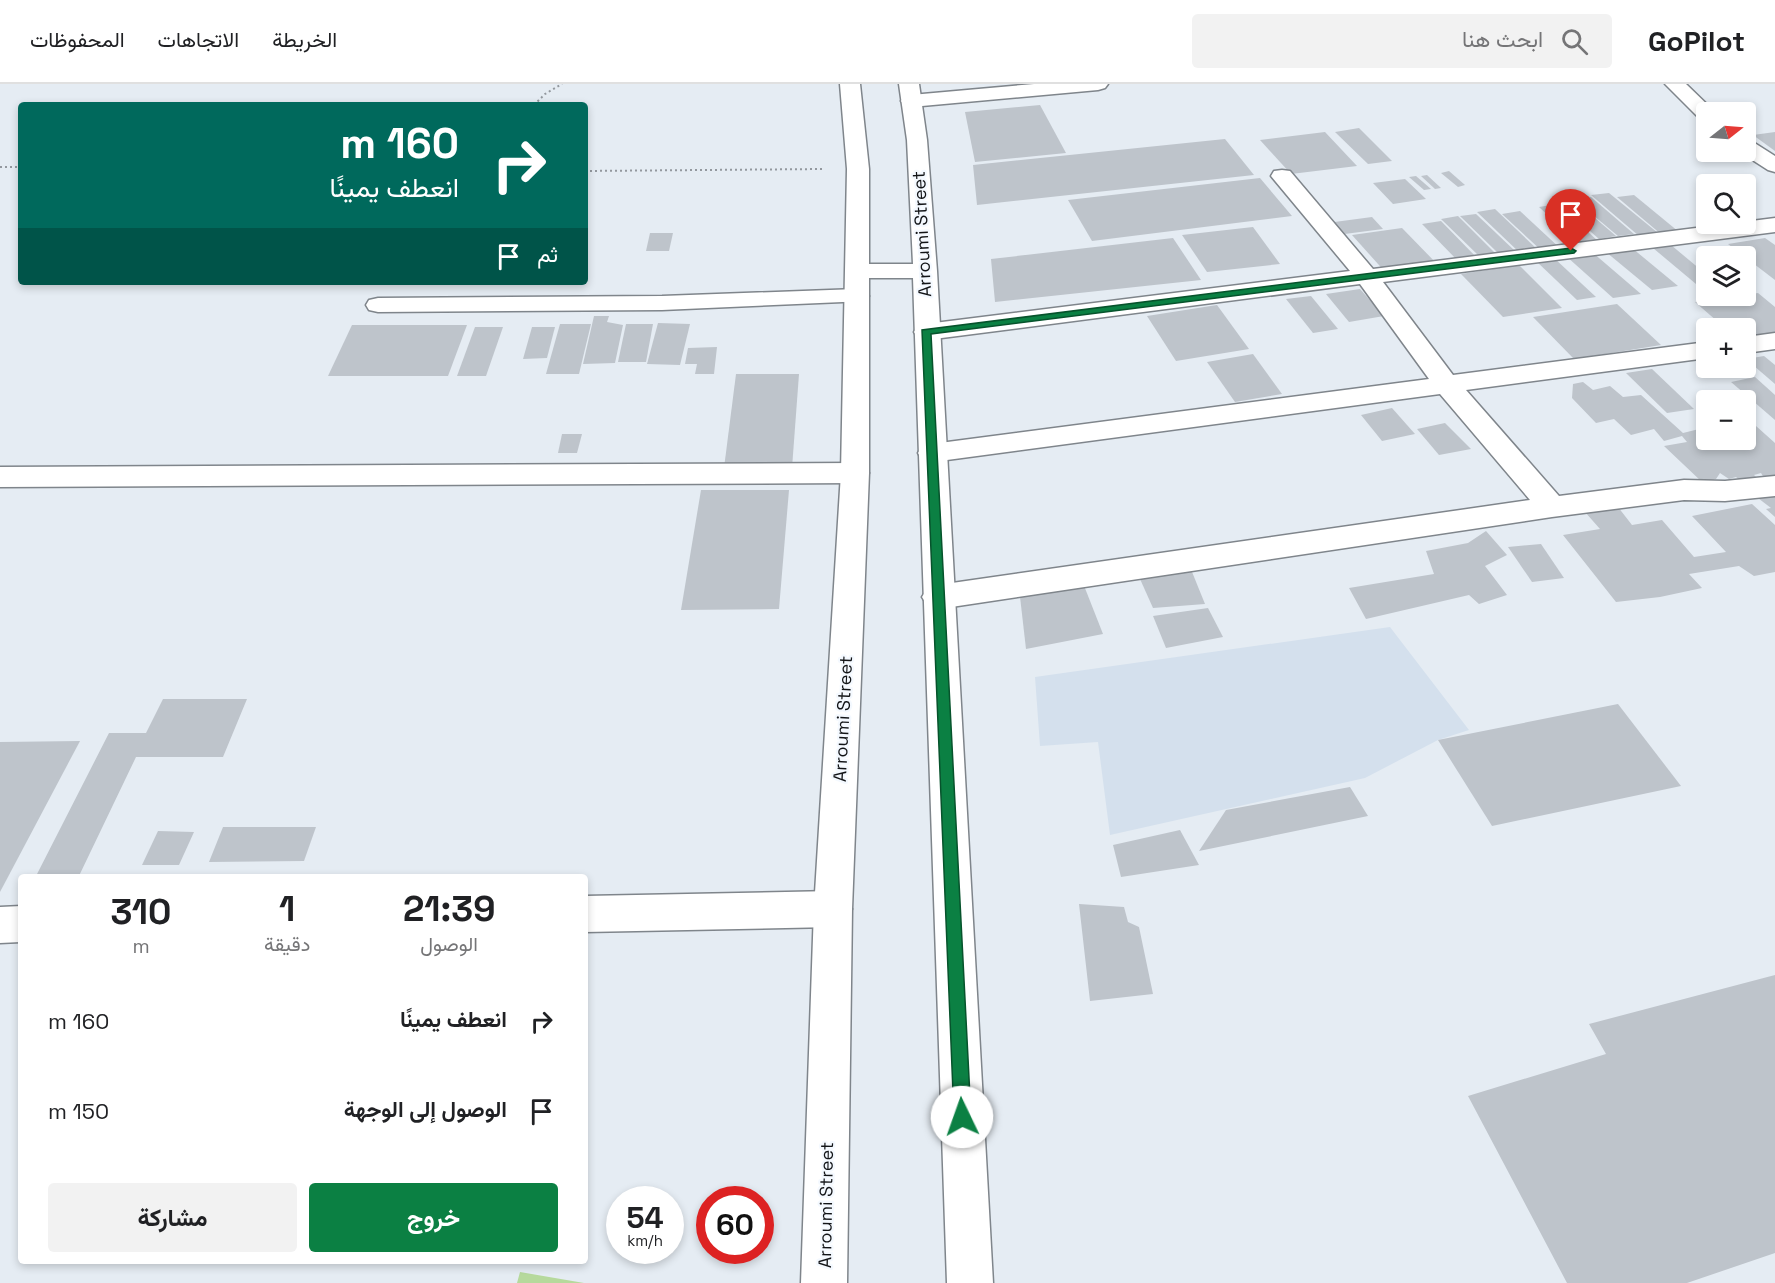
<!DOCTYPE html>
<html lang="ar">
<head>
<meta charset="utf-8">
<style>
	:root { --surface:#fff; --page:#f2f2f2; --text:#202124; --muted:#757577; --line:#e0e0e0; --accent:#0b8043 }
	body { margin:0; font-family:"Space Grotesk",Vazirmatn,sans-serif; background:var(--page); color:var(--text); direction:rtl; height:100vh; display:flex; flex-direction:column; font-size:22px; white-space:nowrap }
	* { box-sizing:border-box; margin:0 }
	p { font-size:20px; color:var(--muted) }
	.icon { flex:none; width:33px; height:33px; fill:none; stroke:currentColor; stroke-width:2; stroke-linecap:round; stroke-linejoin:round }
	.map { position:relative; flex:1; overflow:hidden; direction:ltr }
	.sheet { position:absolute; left:18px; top:790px; width:570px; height:390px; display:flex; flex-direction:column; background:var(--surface); border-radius:6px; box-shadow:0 3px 9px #0003; direction:rtl }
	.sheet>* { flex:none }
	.top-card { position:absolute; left:18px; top:18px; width:570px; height:183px; border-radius:6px; box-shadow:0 3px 9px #0003; direction:rtl; background:#00695c; color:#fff; overflow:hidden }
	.needle { width:39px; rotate:73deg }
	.controls { position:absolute; left:1696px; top:18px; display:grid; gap:12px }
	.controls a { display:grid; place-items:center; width:60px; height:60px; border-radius:6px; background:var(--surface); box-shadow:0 3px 9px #0003; font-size:30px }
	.speed { position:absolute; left:606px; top:1102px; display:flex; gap:12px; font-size:30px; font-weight:700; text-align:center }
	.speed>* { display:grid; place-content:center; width:78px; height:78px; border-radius:50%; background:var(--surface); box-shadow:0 3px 9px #0003; line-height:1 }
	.speed small { font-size:15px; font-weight:400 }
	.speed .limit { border:9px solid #d22; background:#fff; color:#111 }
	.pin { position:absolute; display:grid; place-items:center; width:51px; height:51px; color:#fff; margin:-62px -26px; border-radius:50% 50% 50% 0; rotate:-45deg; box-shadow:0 0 6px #0007 }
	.pin .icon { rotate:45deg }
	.me { position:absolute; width:66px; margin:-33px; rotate:357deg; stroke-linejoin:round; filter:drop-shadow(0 0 4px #0008) }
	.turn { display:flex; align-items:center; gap:21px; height:126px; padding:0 30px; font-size:27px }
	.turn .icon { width:78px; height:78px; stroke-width:2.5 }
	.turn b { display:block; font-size:42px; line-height:51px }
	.then { display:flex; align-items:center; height:57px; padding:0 30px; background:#0003; gap:12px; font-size:22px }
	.eta { display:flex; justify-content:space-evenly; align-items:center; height:102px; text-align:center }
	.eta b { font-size:36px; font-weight:700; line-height:42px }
	.primary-button { display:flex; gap:12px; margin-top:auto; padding:12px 30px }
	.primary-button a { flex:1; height:69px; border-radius:6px; background:var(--accent); color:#fff; font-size:24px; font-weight:700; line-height:69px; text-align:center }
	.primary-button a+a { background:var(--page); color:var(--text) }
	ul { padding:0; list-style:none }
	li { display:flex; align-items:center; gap:18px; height:90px; padding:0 30px }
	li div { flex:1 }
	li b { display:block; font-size:22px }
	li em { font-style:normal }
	header { display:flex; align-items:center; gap:36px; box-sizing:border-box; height:84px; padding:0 30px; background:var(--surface); border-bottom:2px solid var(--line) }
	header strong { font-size:28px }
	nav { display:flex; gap:33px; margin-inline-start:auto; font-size:21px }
	.search { width:420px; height:54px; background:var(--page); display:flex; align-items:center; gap:15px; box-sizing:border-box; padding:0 21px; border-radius:6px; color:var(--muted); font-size:22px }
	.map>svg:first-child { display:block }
</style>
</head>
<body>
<header>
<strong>GoPilot</strong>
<div class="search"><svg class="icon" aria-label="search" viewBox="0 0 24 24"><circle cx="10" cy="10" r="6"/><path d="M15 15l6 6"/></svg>ابحث هنا</div>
<nav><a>الخريطة</a><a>الاتجاهات</a><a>المحفوظات</a></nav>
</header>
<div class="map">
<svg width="1775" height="1199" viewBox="0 0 1775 1199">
	<rect width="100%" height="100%" fill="#e5ecf3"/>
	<!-- built -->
	<polygon fill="#d4e0ed" points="1390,543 1469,646 1438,656 1365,694 1110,751 1098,658 1040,662 1035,593"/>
	<!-- green -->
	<polygon fill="#b6d99c" points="520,1188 584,1199 517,1199"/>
	<!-- building -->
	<g fill="#bec4cb">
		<polygon points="1040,21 1066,69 975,78 965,28"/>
		<polygon points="1359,44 1392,77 1368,80 1335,48"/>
		<polygon points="1325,48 1357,82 1291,90 1260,56"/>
		<polygon points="1775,48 1775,67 1753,51"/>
		<polygon points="1225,55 1254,91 977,121 973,81"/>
		<polygon points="1449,87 1465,101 1458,103 1441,89"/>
		<polygon points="1427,91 1441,104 1435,105 1421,92"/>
		<polygon points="1416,92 1431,105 1424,106 1409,93"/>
		<polygon points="1260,94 1292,132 1092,157 1068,116"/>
		<polygon points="1405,95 1426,115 1393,120 1373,99"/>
		<polygon points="1609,109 1658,149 1639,152 1591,111"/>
		<polygon points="1634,111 1679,148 1662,151 1617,113"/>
		<polygon points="1591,113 1634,150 1618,152 1575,116"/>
		<polygon points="1574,116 1616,152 1599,155 1557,118"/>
		<polygon points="1557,120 1598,157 1579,160 1539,123"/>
		<polygon points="1495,125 1539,167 1521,170 1477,128"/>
		<polygon points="1520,127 1562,166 1543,168 1502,130"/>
		<polygon points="1476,130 1515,167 1499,170 1460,132"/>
		<polygon points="1458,132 1496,170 1479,172 1441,135"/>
		<polygon points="1372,133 1383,145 1337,151 1327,139"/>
		<polygon points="1441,137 1478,175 1458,177 1422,140"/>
		<polygon points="1253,143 1280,180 1207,188 1182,151"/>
		<polygon points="1402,144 1439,182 1387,190 1352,151"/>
		<polygon points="650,149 673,149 669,167 646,167"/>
		<polygon points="1173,154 1201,196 995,218 991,175"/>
		<polygon points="1765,154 1775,161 1775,196 1728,160"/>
		<polygon points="1671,161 1707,191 1707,204 1702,205 1653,164"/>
		<polygon points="1632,164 1678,202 1652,206 1606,168"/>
		<polygon points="1592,168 1641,210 1613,214 1566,172"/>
		<polygon points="1554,174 1596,213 1577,216 1535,176"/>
		<polygon points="1519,181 1562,224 1503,233 1461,190"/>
		<polygon points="1360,205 1384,232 1349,238 1326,210"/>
		<polygon points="1758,209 1775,223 1775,253 1746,258 1746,244 1725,244 1695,218"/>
		<polygon points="1311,212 1338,245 1313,249 1286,215"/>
		<polygon points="1617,220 1661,261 1574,275 1533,233"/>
		<polygon points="1217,221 1249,265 1176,277 1147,232"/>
		<polygon points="594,232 609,232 607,238 623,241 615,279 583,280"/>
		<polygon points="658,239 690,240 680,281 647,280"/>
		<polygon points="560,240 591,240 579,290 546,290"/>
		<polygon points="626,240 653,240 646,278 618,278"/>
		<polygon points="352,241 467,241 448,292 328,292"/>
		<polygon points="475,243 503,243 486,292 457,292"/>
		<polygon points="532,243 555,243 547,274 523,275"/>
		<polygon points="717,263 714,290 695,290 697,280 685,280 688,264"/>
		<polygon points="1253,270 1282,310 1235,318 1207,278"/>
		<polygon points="1764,272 1775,281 1775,300 1746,275"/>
		<polygon points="1652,285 1694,325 1667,329 1626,289"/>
		<polygon points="736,290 799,290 792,384 724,384"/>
		<polygon points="1755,293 1775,311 1775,336 1731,298"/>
		<polygon points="1583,298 1593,306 1610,302 1623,313 1641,311 1683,349 1707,343 1707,356 1746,356 1746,344 1756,342 1775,359 1775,395 1766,397 1761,389 1754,391 1758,395 1744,400 1736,393 1729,395 1720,389 1716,395 1702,398 1664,362 1687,358 1682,352 1664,357 1654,345 1631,351 1614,335 1596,339 1572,314 1573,300"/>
		<polygon points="1392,324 1415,350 1382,357 1361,331"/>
		<polygon points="1445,339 1471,365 1439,371 1417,345"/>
		<polygon points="562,350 582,350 577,369 558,369"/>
		<polygon points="701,406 789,406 779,525 681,526"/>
		<polygon points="1750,408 1775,410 1775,433 1766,425 1771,424"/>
		<polygon points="1752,420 1775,441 1775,488 1754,492 1739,482 1689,490 1702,504 1660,513 1616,518 1563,451 1600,445 1585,428 1618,423 1632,441 1662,436 1694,473 1726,468 1692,432"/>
		<polygon points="1486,447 1507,471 1485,482 1507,511 1479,520 1469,511 1366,535 1349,504 1434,490 1426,467 1468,459"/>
		<polygon points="1541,460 1564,494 1532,498 1508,463"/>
		<polygon points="1188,478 1205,520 1153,524 1136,486"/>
		<polygon points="1081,494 1103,550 1026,565 1019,504"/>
		<polygon points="1208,524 1223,553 1166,564 1153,532"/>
		<polygon points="163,615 247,615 223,673 136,673 78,794 35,794 109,649 146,649"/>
		<polygon points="1618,620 1681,702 1492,742 1438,656"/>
		<polygon points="80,657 0,808 0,658"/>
		<polygon points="1350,703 1368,732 1199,767 1226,726"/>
		<polygon points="223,743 316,743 304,777 209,778"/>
		<polygon points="1180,746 1199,781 1121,793 1113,761"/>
		<polygon points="158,747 194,748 179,781 142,781"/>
		<polygon points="1079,820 1124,823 1128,838 1139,843 1153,910 1090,917"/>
		<polygon points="1775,891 1775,1169 1687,1199 1567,1199 1468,1012 1606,970 1589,940"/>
	</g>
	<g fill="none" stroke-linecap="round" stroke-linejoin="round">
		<defs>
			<g id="minor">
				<polygon points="1034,0 1108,0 1105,4 1098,6 911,23 904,21 901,17 904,13 911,11"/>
				<polygon points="1665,0 1686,0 1715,28 1707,28 1707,37 1700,35"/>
				<polygon points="1746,56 1753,58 1775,72 1775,88 1768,86 1740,68 1746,68"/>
				<polygon points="1282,86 1290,87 1373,185 1775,134 1775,148 1383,198 1453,291 1707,258 1707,274 1466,306 1559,412 1684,396 1725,397 1775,392 1775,412 1725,417 1684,416 1552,433 938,525 927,521 922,513 927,505 938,501 1530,416 1440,310 932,378 922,376 918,369 922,362 932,360 1429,295 1360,200 926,256 917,253 914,248 917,243 926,240 1350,187 1271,92 1274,87"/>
				<polygon points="857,205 866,207 869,212 866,217 662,226 378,228 369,226 366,221 369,216 378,214 662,212"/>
				<polygon points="1775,249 1775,265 1746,269 1746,253"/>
				<polygon points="855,379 865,382 869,389 865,396 855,399 0,403 0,383"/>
				<polygon points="833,807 846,813 852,825 846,837 833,843 585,848 585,812"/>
				<polygon points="21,822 21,858 0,859 0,823"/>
			</g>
			<polygon id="major" points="840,0 860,0 869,85 869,180 913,180 907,56 899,0 919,0 927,56 937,187 993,1199 947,1199 913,194 869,194 869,389 852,825 847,1199 801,1199 814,825 841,389 847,85"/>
		</defs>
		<!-- minor casing -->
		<use href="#minor" stroke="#7f858b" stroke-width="3"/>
		<!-- major casing -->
		<use href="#major" stroke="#7f858b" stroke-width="3"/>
		<!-- path -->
		<g stroke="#93989e" stroke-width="2" stroke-dasharray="2 3" stroke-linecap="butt">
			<polyline points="534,21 545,10 562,0"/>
			<polyline points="0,83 21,83"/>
			<polyline points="585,87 824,85"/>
		</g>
		<!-- minor -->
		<use href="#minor" fill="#fff" fill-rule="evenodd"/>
		<!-- major -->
		<use href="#major" fill="#fff" fill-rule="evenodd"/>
	</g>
	<!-- route -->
	<polygon fill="#0b8043" stroke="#07532c" stroke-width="1.5" points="1571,164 1576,167 1574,169 931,250 971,1033 969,1040 962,1042 956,1040 954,1033 922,246"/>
	<g text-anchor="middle" stroke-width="4.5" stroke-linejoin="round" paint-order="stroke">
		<!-- street labels -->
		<g font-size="18" fill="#121417" stroke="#f4f9ff">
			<text transform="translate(922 150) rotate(-93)" y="6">Arroumi Street</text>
			<text transform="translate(843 635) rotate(-87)" y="6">Arroumi Street</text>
			<text transform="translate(826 1121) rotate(-89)" y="6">Arroumi Street</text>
		</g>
	</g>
</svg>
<div class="controls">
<a><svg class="needle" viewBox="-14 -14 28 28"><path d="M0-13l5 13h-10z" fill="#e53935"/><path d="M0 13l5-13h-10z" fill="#757577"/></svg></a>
<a><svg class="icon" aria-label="search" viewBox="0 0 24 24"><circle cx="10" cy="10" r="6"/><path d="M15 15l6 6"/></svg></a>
<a><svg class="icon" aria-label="layers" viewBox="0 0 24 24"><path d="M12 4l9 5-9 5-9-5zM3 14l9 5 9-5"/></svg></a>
<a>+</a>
<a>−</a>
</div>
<div class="speed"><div>54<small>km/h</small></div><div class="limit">60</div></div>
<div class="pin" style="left:1571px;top:167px;background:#d93025"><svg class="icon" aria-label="arrive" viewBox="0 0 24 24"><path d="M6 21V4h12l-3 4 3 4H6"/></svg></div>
<svg class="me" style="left:962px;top:1033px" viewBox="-20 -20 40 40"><circle r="19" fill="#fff"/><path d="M0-13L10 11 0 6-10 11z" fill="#0b8043"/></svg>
<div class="top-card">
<div class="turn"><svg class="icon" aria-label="right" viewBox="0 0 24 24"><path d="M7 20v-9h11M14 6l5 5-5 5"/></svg><div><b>160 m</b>انعطف يمينًا</div></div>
<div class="then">ثم<svg class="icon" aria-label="arrive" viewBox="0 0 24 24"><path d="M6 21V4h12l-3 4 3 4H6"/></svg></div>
</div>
<section class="sheet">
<div class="eta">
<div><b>21:39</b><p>الوصول</p></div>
<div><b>1</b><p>دقيقة</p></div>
<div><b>310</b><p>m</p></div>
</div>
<ul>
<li><svg class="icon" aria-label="right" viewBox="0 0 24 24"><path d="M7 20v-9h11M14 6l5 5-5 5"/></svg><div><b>انعطف يمينًا</b></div><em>160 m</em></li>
<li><svg class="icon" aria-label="arrive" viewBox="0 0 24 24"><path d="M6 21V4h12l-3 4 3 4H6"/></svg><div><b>الوصول إلى الوجهة</b></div><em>150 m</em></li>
</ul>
<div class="primary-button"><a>خروج</a><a>مشاركة</a></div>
</section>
</div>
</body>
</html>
